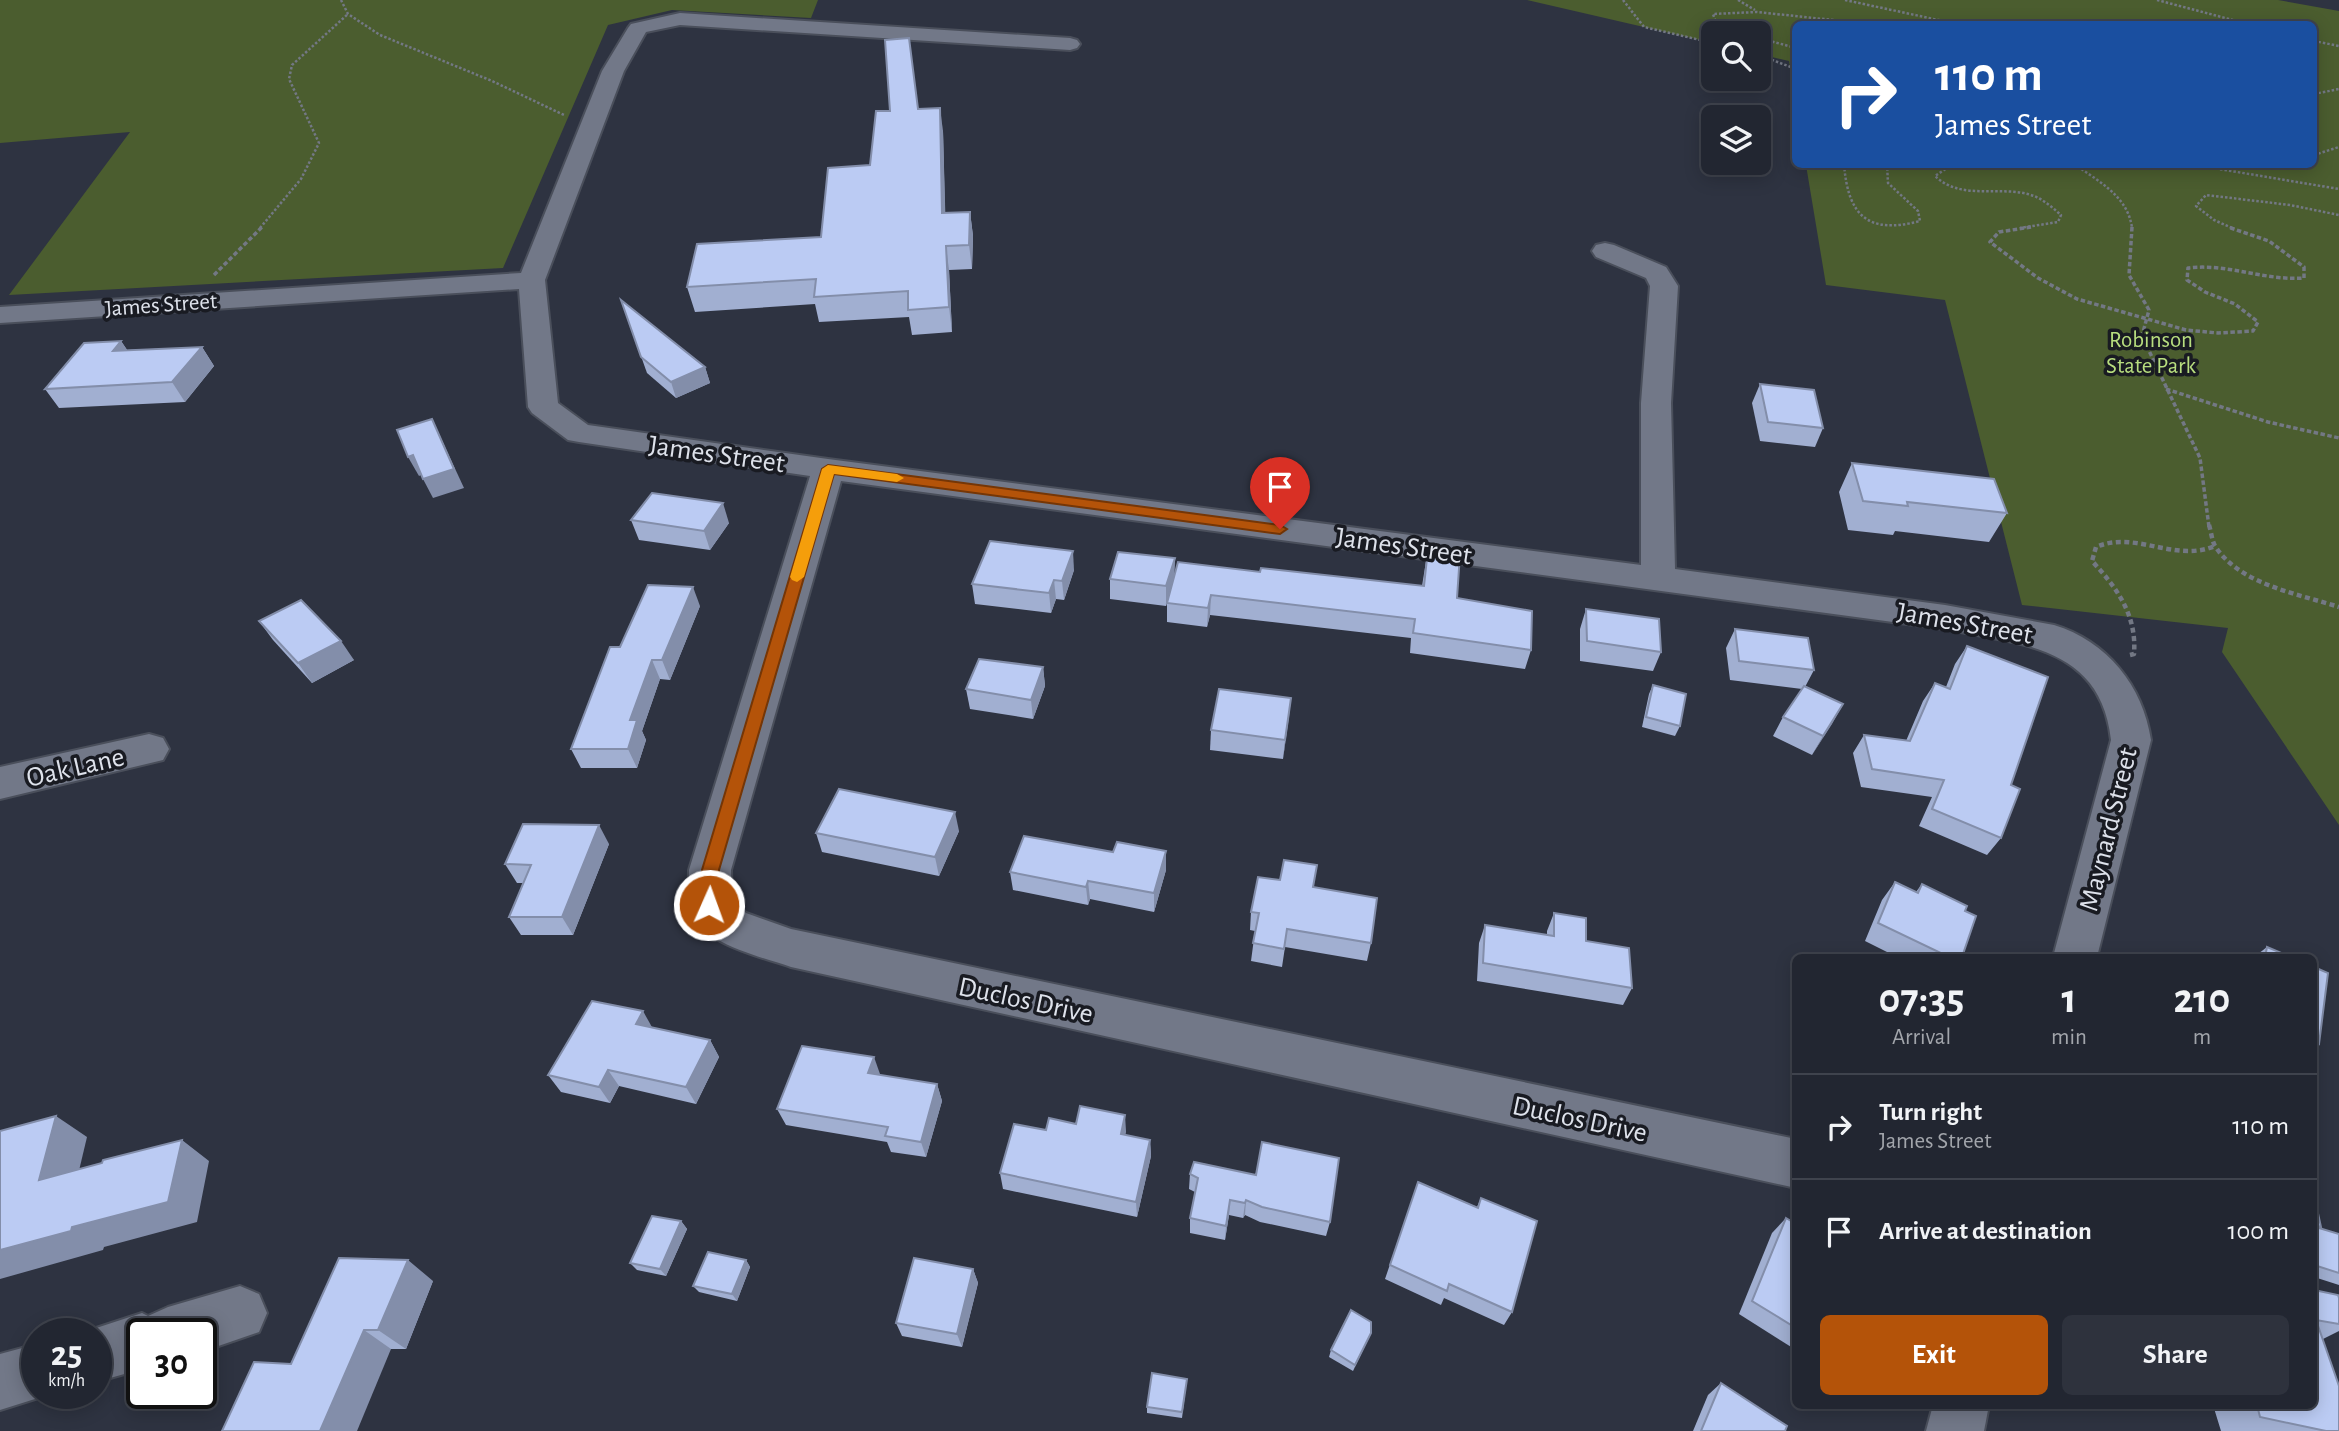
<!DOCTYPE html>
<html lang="en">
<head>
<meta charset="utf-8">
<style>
	:root { --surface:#222631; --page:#2e323d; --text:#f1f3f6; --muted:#a2a5ab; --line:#3f434d; --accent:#b45309 }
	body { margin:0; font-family:"Alegreya Sans",sans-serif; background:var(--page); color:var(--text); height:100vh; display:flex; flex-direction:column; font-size:26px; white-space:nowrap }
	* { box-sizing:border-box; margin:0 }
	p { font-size:23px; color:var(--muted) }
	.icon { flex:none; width:38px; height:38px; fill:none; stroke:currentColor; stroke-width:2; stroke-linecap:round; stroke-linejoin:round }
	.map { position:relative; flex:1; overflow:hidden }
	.sheet { position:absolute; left:1792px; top:954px; width:525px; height:455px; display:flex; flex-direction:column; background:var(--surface); border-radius:10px; box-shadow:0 4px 18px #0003,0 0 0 2px var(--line) }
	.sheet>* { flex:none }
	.guide { position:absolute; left:1792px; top:21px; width:525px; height:147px; border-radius:10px; box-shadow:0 4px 18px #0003,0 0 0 2px var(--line); background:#1a4fa0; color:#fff; overflow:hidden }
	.tools { position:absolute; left:1701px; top:21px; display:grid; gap:14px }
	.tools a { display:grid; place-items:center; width:70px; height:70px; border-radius:10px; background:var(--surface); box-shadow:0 4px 18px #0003,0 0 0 2px var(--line); font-size:35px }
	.speed { position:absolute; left:21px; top:1318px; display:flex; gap:14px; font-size:35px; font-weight:700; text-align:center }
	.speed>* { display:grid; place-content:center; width:91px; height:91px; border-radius:50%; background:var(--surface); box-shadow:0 4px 18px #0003,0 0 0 2px var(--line); line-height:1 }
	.speed small { font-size:18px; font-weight:400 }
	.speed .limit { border:4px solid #111; border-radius:10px; background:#fff; color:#111 }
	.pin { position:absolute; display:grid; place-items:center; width:60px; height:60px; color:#fff; margin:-72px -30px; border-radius:50% 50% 50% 0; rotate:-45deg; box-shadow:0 0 7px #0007 }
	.pin .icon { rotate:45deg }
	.me { position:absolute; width:77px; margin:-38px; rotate:2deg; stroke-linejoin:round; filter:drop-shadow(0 0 5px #0008) }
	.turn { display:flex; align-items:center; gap:24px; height:147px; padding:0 28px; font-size:32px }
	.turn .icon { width:91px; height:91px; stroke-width:2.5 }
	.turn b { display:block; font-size:49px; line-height:60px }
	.eta { display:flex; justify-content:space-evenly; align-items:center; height:119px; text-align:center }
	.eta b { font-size:42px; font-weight:700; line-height:49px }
	.primary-button { display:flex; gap:14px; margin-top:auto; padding:14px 28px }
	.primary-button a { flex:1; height:80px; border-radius:10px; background:var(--accent); color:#fff; font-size:28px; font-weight:700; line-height:80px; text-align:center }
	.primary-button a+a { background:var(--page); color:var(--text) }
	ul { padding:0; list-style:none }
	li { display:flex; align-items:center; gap:21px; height:105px; padding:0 28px; border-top:2px solid var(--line) }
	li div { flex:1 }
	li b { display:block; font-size:26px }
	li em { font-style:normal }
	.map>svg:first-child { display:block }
</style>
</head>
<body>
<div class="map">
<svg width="2339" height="1431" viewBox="0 0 2339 1431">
	<rect width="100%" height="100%" fill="#2e3341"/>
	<!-- green -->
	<g fill="#4b5d2f">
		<polygon points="0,0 818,0 811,18 672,10 608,25 503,268 9,295 130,132 0,143"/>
		<polygon points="1527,0 2278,0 2339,11 2339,825 2222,652 2228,628 2022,605 1945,300 1826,285 1806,165 2314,164 2314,24 1796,24 1795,100 1789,61 1759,54 1759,33 1713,33 1713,43"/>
	</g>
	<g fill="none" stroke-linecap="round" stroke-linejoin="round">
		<defs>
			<g id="minor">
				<path d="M680 13 1070 38 1077 40 1080 44 1077 48 1070 50 680 25 646 32 624 71 545 280 558 403 588 425 828 459 1641 565V403L1650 286 1646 278 1596 257 1592 251 1596 245 1605 243 1614 245 1666 267 1678 286 1671 403 1675 569 1945 605 2054 625C2107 641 2143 686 2151 740L2097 957H2053L2111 740C2101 646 2020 644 1945 629L841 481 731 870 732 898 746 913 791 929 1796 1139V1188L791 967C760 956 694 943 688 903 687 893 689 881 689 870L810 476 579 442 568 440 532 413 528 407 519 289 0 323V307L521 273 602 71 628 28 631 24Z"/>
				<polygon points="149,734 163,738 169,749 163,760 0,799 0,767"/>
				<polygon points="240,1286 259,1294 267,1313 259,1332 201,1352 201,1334 142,1334 142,1369 96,1382 96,1334 78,1334 142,1313 148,1316 168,1307"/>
				<polygon points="37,1344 37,1393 54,1393 0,1410 0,1354"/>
				<polygon points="1933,1405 1989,1405 1984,1431 1926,1431"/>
			</g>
		</defs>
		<!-- minor casing -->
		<use href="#minor" stroke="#4a4f5b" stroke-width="4"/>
		<!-- path-far2 -->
		<g stroke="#737884" stroke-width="2.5" stroke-dasharray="2.5 2" stroke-linecap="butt">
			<polyline points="341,0 348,14 380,35 492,81 564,115"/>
			<polyline points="1623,0 1644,27 1713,43"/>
			<polyline points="1738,0 1755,10"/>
			<polyline points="1845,0 1957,24"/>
			<polyline points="2157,0 2248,24"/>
			<polyline points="1745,33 1715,20 1713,14 1757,12 1871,24"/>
			<polyline points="1759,38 1796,48"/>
			<polyline points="2314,41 2339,46"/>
			<polyline points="1759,55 1796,69"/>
			<polyline points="2314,94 2339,89"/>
			<polyline points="2314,155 2339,147"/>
			<path d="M1844 164C1848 215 1867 235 1920 221L1918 211 1888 183 1887 164"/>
			<path d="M1953 164 1935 176C1962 202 2002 184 2034 196 2044 200 2053 208 2061 215L2058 222 2020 228"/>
			<path d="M2074 164C2098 181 2128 196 2132 228"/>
			<polyline points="2189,164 2339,189"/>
			<polyline points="260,228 301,179 319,143 289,79 292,65 348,14"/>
			<polyline points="2232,228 2214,220 2196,206 2206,195 2290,205 2339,215"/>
		</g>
		<!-- path-far1 -->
		<g stroke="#737884" stroke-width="3.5" stroke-dasharray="4.5 2.5" stroke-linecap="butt">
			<path d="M2031 227 1999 232 1990 242 2038 278 2077 299 2186 330 2218 333 2253 331 2258 322 2235 304 2205 292 2187 280 2188 268C2228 263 2264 281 2304 278V267L2269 241 2228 227"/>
			<polyline points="2132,227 2129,275 2149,310 2142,336 2200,458 2209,527"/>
			<polyline points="214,275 262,227"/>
			<polyline points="2166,389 2268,422 2339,438"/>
		</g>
		<!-- path -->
		<g stroke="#737884" stroke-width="4.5" stroke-dasharray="5 3.5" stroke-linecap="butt">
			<path d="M2209 525C2211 531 2212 541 2215 546 2240 585 2299 594 2339 607"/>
			<path d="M2130 655 2134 654C2137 615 2117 588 2092 561L2096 547C2136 530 2174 563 2215 546"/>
		</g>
		<!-- minor -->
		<use href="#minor" fill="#727888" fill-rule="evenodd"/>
	</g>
	<!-- wall -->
	<g fill="#a1afd1">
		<polygon points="918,108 943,131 945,213 970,212 973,236 972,269 949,270 952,332 912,335 909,317 819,322 815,304 695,312 687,287 821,237 870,165"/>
		<polygon points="621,300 705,367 710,383 676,398 647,373"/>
		<polygon points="121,341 127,350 202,347 214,366 185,402 59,408 45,389"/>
		<polygon points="1760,384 1823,428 1815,447 1760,441 1752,403"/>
		<polygon points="1852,463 2007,513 1989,542 1895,531 1893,535 1848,530 1839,492"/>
		<polygon points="631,520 729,523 710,550 639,540"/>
		<polygon points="1428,549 1457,598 1531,650 1525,669 1410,653 1411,638 1210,615 1207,627 1167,622 1167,603 1169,596 1166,606 1110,599 1110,579 1175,558 1174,575 1260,572 1422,586"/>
		<polygon points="1074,570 1064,600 1056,599 1051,613 975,604 972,584"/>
		<polygon points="700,606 670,680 660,679 642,731 646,740 637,768 581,768 571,749 620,647"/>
		<polygon points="1586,609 1661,652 1653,671 1580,661 1580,629"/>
		<polygon points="259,621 354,660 312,683 273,640"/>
		<polygon points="1735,629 1814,670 1805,687 1843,704 1812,755 1773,736 1783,717 1802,689 1730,680 1726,648"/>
		<polygon points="1967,646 2011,785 2001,838 1987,855 1919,826 1932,797 1861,787 1853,753 1864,735 1906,741 1923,701 1935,683 1946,687 1955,664"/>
		<polygon points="1043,667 1045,686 1033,719 970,709 966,689"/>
		<polygon points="1653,685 1680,726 1675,736 1642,727 1649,694"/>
		<polygon points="1291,698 1283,759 1210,750 1211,730"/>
		<polygon points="959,831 939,876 822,852 816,833"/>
		<polygon points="609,844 573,935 521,935 509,917 523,883 517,883 505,864"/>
		<polygon points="1166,851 1166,870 1154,912 1090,899 1088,905 1013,890 1010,872 1113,852"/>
		<polygon points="1895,882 1916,892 1922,884 1965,911 1962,957 1897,957 1865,941 1882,900"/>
		<polygon points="1314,887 1371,943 1367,961 1285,947 1282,967 1251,961 1255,931 1250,930 1251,912"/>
		<polygon points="1554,913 1586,941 1632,988 1623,1005 1477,981 1479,943 1485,925 1547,935 1547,931"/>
		<polygon points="2267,947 2291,957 2254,957"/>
		<polygon points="653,1028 710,1040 719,1057 696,1104 619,1086 610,1103 561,1092 548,1075"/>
		<polygon points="880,1074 879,1075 937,1084 942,1101 926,1157 891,1152 887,1142 786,1125 777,1109"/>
		<polygon points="1076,1124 1126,1131 1125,1135 1150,1140 1151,1156 1137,1217 1003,1189 1000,1173 1046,1130"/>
		<polygon points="1190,1174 1330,1222 1326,1236 1260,1222 1245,1215 1243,1218 1229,1215 1225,1240 1190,1233 1190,1218 1195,1192 1189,1189"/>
		<polygon points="1418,1182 1477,1207 1481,1198 1512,1312 1504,1325 1444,1298 1441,1305 1385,1279"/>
		<polygon points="2314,1195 2321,1227 2319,1228 2339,1234 2339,1285 2314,1277"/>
		<polygon points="1786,1218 1796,1224 1796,1350 1739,1314 1772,1233"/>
		<polygon points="681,1221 687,1229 666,1276 637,1270 630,1263"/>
		<polygon points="746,1260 750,1267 737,1301 699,1292 693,1286"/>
		<polygon points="973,1269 978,1283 962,1347 902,1336 896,1323"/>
		<polygon points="433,1281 406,1349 391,1349 291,1364"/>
		<polygon points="2314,1290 2339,1298 2339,1331 2323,1339 2339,1431 2221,1431 2213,1405 2314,1405"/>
		<polygon points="1371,1333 1353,1371 1329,1357 1331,1350"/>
		<polygon points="1187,1379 1182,1418 1147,1413 1147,1407"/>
		<polygon points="1721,1383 1785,1431 1693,1431 1708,1395"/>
	</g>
	<!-- shaded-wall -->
	<g fill="#838eaa">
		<polygon points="940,108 943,131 946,237 942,213"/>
		<polygon points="970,212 973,236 972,269 969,245"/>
		<polygon points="946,246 949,270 952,332 949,307"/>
		<polygon points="121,341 134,360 113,351"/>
		<polygon points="202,347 214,366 185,402 172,382"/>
		<polygon points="705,367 710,383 676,398 671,382"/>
		<polygon points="432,419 464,488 433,498 423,479"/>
		<polygon points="413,455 423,474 419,476 408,457"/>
		<polygon points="723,503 729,523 710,550 704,531"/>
		<polygon points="1073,551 1074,570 1064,600 1062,581"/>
		<polygon points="1175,558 1174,578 1166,606 1166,586"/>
		<polygon points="1054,580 1056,599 1051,613 1049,593"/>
		<polygon points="693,587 700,606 670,680 662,660"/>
		<polygon points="1211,595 1210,615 1207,627 1208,608"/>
		<polygon points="341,641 354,660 312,683 298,663"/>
		<polygon points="652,660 660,679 642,731 646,740 637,768 628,749 630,720"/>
		<polygon points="1043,667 1045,686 1033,719 1031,700"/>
		<polygon points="1291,698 1289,717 1283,759 1285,740"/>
		<polygon points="1843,704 1832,724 1812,755 1823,736"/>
		<polygon points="955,812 959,831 939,876 935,857"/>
		<polygon points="599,825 609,844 573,935 562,917"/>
		<polygon points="1166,851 1166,870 1154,912 1154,893"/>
		<polygon points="1088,881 1090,899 1088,905 1086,887"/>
		<polygon points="643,1011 653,1029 636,1024"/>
		<polygon points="710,1040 719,1057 696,1104 686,1087"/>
		<polygon points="874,1057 880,1074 874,1090 868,1073"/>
		<polygon points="608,1070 619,1086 610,1103 599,1087"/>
		<polygon points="937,1084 942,1101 926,1157 921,1142"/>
		<polygon points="1125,1115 1126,1131 1122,1150 1121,1134"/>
		<polygon points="56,1116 87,1137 72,1200 39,1180"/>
		<polygon points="182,1140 209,1161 197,1222 104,1247 103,1250 0,1279 0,1250 72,1227"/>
		<polygon points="1150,1140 1151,1156 1137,1217 1136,1202"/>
		<polygon points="1230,1200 1229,1215 1225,1240 1226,1226"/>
		<polygon points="1246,1200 1245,1215 1243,1218 1245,1203"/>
		<polygon points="681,1221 687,1229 666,1276 660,1269"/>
		<polygon points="408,1260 433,1281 406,1349 378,1330"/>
		<polygon points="746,1260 750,1267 737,1301 732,1294"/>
		<polygon points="973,1269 978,1283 962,1347 957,1334"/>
		<polygon points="364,1330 391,1349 357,1431 320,1431"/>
	</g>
	<!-- building -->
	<g fill="#bbcbf3" stroke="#838eaa" stroke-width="2">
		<polygon points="909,38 918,109 940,108 942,213 970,212 969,245 946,246 949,307 908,310 908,291 814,297 816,279 687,287 697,244 821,237 828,168 870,165 876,111 890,111 885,40"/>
		<polygon points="621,300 705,367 671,382 641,357"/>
		<polygon points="121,341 113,351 202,347 172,382 45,389 84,343"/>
		<polygon points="1760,384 1814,390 1823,428 1768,422"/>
		<polygon points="432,419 454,469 423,479 413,455 408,457 397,430"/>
		<polygon points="1852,463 1994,479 2007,513 1907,502 1908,506 1863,501"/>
		<polygon points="652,493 723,503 704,531 631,520"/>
		<polygon points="990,541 1073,551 1062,581 1054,580 1049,593 972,584"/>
		<polygon points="1428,549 1460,554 1457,598 1532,611 1531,650 1413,633 1415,619 1211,595 1208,608 1167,603 1178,562 1260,572 1261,568 1424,586"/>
		<polygon points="1118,552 1175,558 1166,586 1110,579"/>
		<polygon points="648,585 693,587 662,660 652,660 630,720 637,720 628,749 571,749 610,647 620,647"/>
		<polygon points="301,600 341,641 298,663 259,621"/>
		<polygon points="1586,609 1659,619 1661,652 1587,641"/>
		<polygon points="1735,629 1808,638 1814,670 1739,661"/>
		<polygon points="1967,646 2048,677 2011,785 2020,789 2001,838 1932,809 1944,780 1872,769 1864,735 1910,741 1935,683 1950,689"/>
		<polygon points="979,659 1043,667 1031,700 966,689"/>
		<polygon points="1653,685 1686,694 1680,726 1646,717"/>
		<polygon points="1804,686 1843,704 1823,736 1783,717"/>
		<polygon points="1219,689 1291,698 1285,740 1211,730"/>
		<polygon points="839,789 955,812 935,857 816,833"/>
		<polygon points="523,824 599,825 562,917 509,917 531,865 505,864"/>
		<polygon points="1024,836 1113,852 1117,842 1166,851 1154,893 1088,881 1086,887 1010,872"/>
		<polygon points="1284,860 1317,865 1313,887 1377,898 1371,943 1287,929 1284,949 1253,943 1259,913 1251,912 1258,877 1280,880"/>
		<polygon points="1895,882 1918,893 1922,884 1967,906 1965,911 1976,916 1962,957 1949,957 1878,923"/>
		<polygon points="1554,913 1586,918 1586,941 1629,948 1632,988 1483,963 1485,925 1554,936"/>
		<polygon points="2267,947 2291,957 2265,957"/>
		<polygon points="2314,967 2328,973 2319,1044 2314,1042"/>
		<polygon points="592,1001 643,1011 636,1024 710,1040 686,1087 608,1070 599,1087 548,1075"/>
		<polygon points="802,1046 874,1057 868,1073 937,1084 921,1142 885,1136 888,1127 777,1109"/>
		<polygon points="1080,1106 1125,1115 1121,1134 1150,1140 1136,1202 1000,1173 1014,1124 1046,1130 1049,1118 1076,1124"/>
		<polygon points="56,1116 39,1180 102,1163 103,1160 182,1140 168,1202 72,1227 71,1231 0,1250 0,1131"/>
		<polygon points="1262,1142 1339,1158 1330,1222 1262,1207 1246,1200 1245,1203 1230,1200 1226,1226 1190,1218 1198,1178 1190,1174 1194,1162 1256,1175"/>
		<polygon points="1418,1182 1478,1208 1481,1198 1537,1221 1512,1312 1449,1284 1447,1291 1390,1265"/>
		<polygon points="2314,1195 2321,1227 2314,1225"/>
		<polygon points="652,1216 681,1221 660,1269 630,1263"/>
		<polygon points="1786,1218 1796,1224 1796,1328 1752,1301"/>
		<polygon points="2319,1228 2339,1234 2339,1273 2314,1265 2314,1231"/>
		<polygon points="708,1252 746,1260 732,1294 693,1286"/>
		<polygon points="339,1258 408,1260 378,1330 364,1330 320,1431 222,1431 254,1362 291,1364"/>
		<polygon points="914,1258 973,1269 957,1334 896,1323"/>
		<polygon points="2314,1290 2338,1295 2339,1298 2339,1324 2316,1320 2339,1386 2339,1431 2326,1431 2260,1417 2257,1405 2314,1405"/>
		<polygon points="1351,1310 1371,1322 1371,1333 1355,1365 1331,1350"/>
		<polygon points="1152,1373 1187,1379 1182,1412 1147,1407"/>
		<polygon points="1721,1383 1787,1426 1785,1431 1701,1431"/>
	</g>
	<!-- route -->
	<polygon fill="#b45309" stroke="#753606" stroke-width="2" points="828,465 1280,525 1287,529 1280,534 834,474 719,870 718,905 716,911 709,913 703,911 700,905 702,870 822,469"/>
	<!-- slow -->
	<polygon fill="#f59e0b" points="828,465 897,474 904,478 897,482 834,474 804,577 797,582 792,580 790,577 822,469"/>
	<g text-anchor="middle" stroke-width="7" stroke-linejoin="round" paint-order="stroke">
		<!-- far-street labels -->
		<g font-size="23" fill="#dee2eb" stroke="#191b22">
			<text transform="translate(161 304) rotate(-4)" y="8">James Street</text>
		</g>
		<!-- far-park labels -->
		<g font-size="23" fill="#b8de7f" stroke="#191b22">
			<text x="2151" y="347">Robinson<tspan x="2151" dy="26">State Park</tspan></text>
		</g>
		<!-- street labels -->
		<g font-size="28" fill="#dee2eb" stroke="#191b22">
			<text transform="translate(717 453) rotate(8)" y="10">James Street</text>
			<text transform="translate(1404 545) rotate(8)" y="10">James Street</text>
			<text transform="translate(1965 622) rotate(10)" y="10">James Street</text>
			<text transform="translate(75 766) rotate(-13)" y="10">Oak Lane</text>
			<text transform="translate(2107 829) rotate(-76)" y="10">Maynard Street</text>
			<text transform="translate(1026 999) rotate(12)" y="10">Duclos Drive</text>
			<text transform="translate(1580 1118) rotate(12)" y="10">Duclos Drive</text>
		</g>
	</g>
</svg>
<div class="tools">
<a><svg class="icon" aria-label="search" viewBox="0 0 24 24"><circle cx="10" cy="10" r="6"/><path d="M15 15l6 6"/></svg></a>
<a><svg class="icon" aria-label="layers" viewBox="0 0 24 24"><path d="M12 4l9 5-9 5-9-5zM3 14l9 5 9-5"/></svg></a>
</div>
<div class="speed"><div>25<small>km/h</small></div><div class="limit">30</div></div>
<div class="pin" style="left:1280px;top:529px;background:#d93025"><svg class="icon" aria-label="arrive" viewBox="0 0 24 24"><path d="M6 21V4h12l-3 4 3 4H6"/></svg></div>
<svg class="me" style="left:709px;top:905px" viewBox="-20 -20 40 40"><circle r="17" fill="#b45309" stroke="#fff" stroke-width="3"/><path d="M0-11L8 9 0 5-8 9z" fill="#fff"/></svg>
<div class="guide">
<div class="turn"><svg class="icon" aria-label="right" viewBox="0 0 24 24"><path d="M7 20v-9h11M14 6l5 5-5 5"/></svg><div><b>110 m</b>James Street</div></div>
</div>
<section class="sheet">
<div class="eta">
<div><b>07:35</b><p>Arrival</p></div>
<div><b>1</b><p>min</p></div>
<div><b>210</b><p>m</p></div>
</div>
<ul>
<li><svg class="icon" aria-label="right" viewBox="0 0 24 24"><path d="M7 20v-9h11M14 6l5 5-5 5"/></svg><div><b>Turn right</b><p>James Street</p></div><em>110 m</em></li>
<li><svg class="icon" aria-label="arrive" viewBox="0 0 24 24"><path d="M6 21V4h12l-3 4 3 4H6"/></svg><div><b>Arrive at destination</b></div><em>100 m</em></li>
</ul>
<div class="primary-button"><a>Exit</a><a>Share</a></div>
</section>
</div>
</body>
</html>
